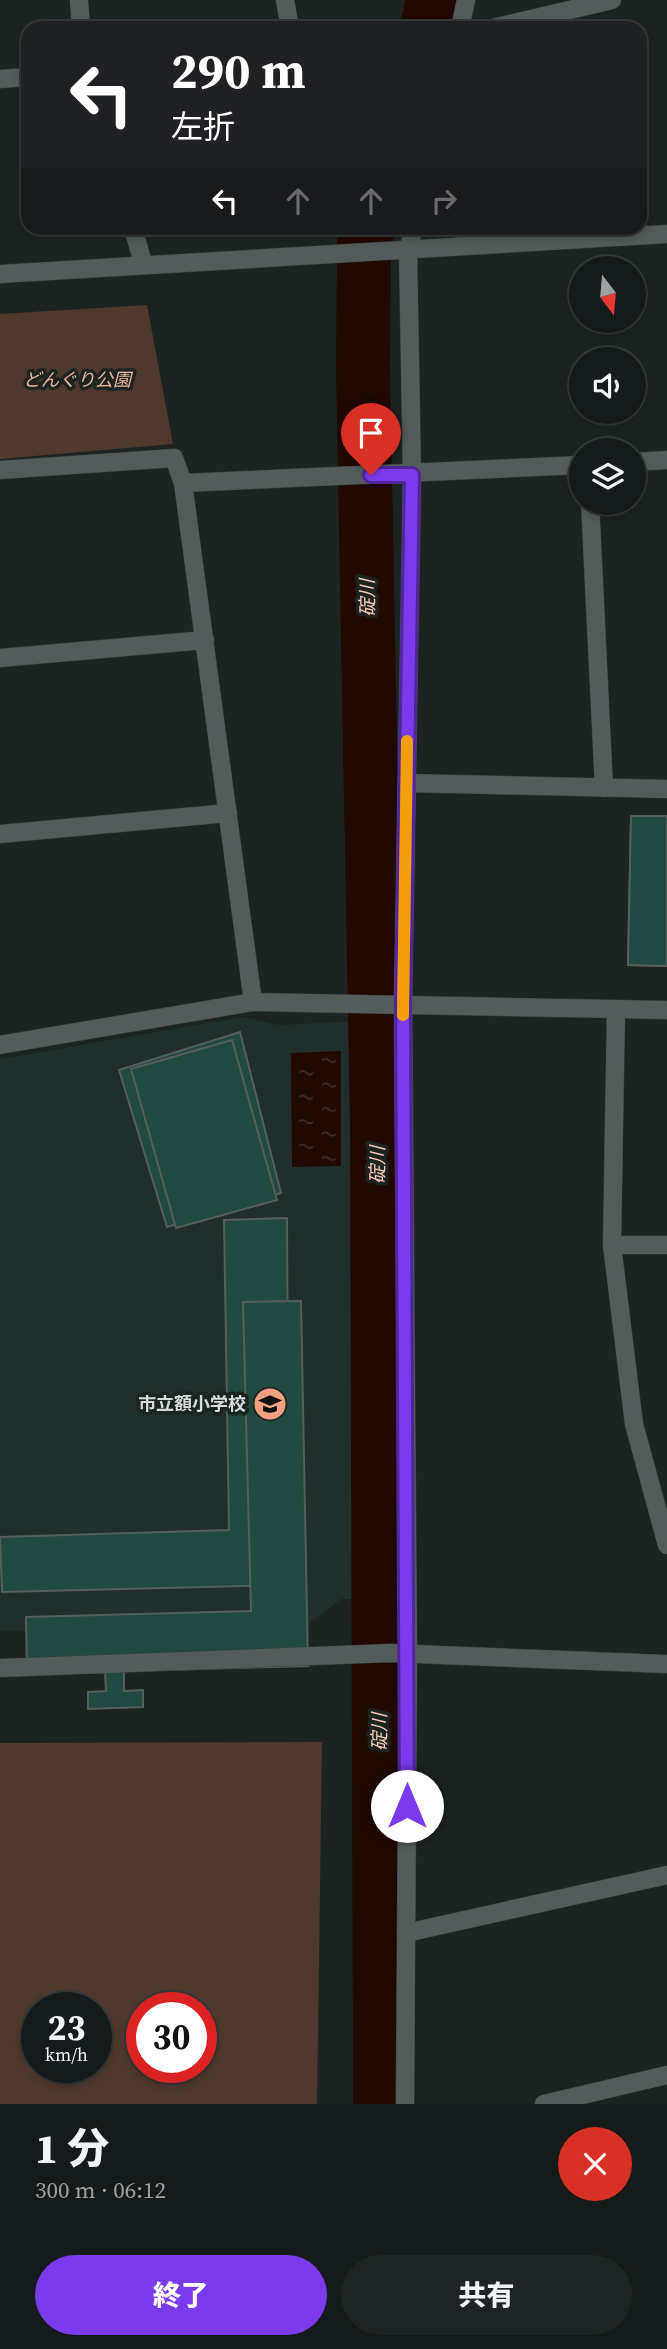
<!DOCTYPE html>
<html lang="ja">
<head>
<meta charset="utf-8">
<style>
	:root { --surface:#151b1a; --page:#1e2423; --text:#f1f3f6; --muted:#9da1a2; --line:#343939; --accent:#7c3aed }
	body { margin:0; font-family:"Source Serif 4","Noto Sans JP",serif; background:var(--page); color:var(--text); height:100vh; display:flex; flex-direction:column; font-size:26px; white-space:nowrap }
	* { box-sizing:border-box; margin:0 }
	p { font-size:23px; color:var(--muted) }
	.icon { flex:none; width:38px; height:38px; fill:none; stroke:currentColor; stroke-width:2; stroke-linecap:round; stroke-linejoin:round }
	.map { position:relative; height:2104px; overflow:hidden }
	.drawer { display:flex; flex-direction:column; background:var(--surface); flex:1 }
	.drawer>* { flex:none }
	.hud { position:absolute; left:21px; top:21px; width:626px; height:214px; border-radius:21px; box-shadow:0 4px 10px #0003,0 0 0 2px var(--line); background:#202124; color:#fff; overflow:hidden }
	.needle { width:46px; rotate:164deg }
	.controls { position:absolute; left:569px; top:256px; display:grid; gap:14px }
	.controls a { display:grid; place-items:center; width:77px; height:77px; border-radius:50%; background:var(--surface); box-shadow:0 4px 10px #0003,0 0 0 2px var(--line); font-size:35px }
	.speed { position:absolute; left:21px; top:1992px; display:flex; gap:14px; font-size:35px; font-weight:700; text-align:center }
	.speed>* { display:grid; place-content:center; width:91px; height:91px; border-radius:50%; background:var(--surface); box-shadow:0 4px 10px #0003,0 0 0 2px var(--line); line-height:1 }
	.speed small { font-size:18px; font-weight:400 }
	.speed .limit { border:10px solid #d22; background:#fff; color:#111 }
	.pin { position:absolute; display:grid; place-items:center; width:60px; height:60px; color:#fff; margin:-72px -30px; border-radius:50% 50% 50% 0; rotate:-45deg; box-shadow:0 0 7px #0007 }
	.pin .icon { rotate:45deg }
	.me { position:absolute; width:77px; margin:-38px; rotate:0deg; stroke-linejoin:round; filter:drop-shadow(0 0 5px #0008) }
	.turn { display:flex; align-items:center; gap:24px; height:147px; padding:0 35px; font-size:32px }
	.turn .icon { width:91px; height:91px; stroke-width:2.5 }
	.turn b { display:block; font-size:49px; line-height:60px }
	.lanes { display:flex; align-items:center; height:66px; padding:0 35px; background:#0003; justify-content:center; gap:35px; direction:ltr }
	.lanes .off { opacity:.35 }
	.round { display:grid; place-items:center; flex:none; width:74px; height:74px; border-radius:37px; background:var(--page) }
	.summary { display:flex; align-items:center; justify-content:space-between; height:119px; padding:0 35px }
	h1 { font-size:42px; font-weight:800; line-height:52px }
	.primary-button { display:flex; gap:14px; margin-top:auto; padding:14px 35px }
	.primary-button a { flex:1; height:80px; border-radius:42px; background:var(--accent); color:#fff; font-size:28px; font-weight:800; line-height:80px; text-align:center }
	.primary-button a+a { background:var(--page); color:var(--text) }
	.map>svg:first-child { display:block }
</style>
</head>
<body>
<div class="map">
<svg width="667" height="2104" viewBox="0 0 667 2104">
	<defs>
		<pattern id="water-ripples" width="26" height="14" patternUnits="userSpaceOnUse" patternTransform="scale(1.75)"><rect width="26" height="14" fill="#210801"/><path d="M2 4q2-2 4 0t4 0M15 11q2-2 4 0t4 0" fill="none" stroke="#402b25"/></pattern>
	</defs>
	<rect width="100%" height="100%" fill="#1c2422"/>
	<!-- built -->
	<polygon fill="#202f2c" points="242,1017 279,1025 359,1021 364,1599 341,1599 303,1628 0,1631 0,1059"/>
	<!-- green -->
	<g fill="#51382e" fill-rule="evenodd">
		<polygon points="147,305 173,444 0,459 0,314"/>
		<path d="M322 1742 317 2104H0V1743ZM37 2007H96V2067H37ZM142 2007H201V2067H142Z"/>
	</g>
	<!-- water -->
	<polygon fill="url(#water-ripples)" points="341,1051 341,1166 292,1167 291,1053"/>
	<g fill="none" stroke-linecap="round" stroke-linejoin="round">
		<!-- river -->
		<g stroke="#210801" stroke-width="54">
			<polyline points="427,28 433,0"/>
			<polyline points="368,228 364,241 363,368 377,1123 380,2104"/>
		</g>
	</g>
	<!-- building -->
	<g fill="#204941" stroke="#555e5c" stroke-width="2">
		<polygon points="631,816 667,816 667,966 628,965"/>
		<polygon points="631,816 667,816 667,966 628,965"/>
		<polygon points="240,1032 281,1193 167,1227 119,1070"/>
		<polygon points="232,1040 277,1200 176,1228 131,1069"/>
		<polygon points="287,1218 289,1585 2,1592 0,1537 229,1530 224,1220"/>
		<polygon points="301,1301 308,1666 124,1671 124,1691 143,1690 143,1707 88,1709 88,1692 106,1691 105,1673 27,1673 26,1617 251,1611 243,1302"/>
	</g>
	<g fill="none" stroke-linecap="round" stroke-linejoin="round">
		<defs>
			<g id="street">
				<polyline points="79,0 81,28"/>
				<polyline points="285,0 290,28"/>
				<polyline points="460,28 466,0"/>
				<polyline points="493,28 612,0"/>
				<polyline points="0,79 28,77"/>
				<polyline points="133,228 143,263"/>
				<polyline points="634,462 667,460"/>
				<polyline points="0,470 174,458 183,483 581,465"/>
				<polyline points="183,483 253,1002"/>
				<polyline points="590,502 604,788"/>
				<polyline points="0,658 205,640"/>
				<polyline points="407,783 667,789"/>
				<polyline points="0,834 228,813"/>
				<polyline points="616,1009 612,1245 634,1424 667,1545"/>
				<polyline points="0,1045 253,1002 667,1010"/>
				<polyline points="612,1245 667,1245"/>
				<polyline points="406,1933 667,1875"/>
				<polyline points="405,2104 408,1653 403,1004 412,475 408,250 414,228"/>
				<polyline points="544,2104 667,2075"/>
			</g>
			<g id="secondary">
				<polyline points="0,274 667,234"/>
				<polyline points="0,1668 390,1653 667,1664"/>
			</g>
		</defs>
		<!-- street casing -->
		<use href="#street" stroke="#383f3d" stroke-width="19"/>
		<!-- secondary casing -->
		<use href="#secondary" stroke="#383f3d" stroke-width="19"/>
		<!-- street -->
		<use href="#street" stroke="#535c5a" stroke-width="18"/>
		<!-- secondary -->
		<use href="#secondary" stroke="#535c5a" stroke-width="18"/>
	</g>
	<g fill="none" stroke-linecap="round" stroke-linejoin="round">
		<defs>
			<polyline id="route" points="371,475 412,475 403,1004 407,1806"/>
		</defs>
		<!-- route casing -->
		<use href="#route" stroke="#51269a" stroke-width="18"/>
		<!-- route -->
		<use href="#route" stroke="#7c3aed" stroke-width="12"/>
		<!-- slow -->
		<polyline stroke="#f59e0b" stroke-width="12" points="403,1015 407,741"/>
	</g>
	<!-- icons -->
	<defs>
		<symbol id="school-disc" viewBox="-11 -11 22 22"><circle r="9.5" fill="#f2a081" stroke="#1c2422"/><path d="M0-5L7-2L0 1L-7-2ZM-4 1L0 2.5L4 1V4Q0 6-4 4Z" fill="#111"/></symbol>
	</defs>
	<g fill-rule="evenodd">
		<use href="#school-disc" x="251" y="1385" width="38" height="38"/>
	</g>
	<g text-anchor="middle" stroke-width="7" stroke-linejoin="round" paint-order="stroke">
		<!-- park labels -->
		<g font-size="18" font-style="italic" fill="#f1b49e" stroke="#1c2422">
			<text x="77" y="386">どんぐり公園</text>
		</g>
		<!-- poi labels -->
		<g font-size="18" font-weight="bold" fill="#d7dcdb" stroke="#1c2422" text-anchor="end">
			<text x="246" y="1410">市立額小学校</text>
		</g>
		<!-- water labels -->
		<g font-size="19" font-style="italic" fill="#fdcbb9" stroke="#1c2422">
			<text transform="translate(367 598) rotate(-91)" y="7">碇川</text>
			<text transform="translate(377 1165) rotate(-90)" y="7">碇川</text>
			<text transform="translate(379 1732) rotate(-90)" y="7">碇川</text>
		</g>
	</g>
</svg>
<div class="controls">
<a><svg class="needle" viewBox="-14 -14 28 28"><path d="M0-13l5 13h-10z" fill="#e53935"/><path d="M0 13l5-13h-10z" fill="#9da1a2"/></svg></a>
<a><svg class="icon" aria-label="sound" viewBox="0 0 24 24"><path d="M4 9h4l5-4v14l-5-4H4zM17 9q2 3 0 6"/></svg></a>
<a><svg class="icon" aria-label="layers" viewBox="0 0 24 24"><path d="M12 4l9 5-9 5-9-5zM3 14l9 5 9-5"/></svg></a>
</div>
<div class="speed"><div>23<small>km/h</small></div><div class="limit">30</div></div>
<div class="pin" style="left:371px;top:475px;background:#d93025"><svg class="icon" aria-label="arrive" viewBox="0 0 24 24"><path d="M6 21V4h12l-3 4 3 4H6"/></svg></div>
<svg class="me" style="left:407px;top:1806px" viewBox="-20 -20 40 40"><circle r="19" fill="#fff"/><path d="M0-13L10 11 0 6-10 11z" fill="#7c3aed"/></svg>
<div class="hud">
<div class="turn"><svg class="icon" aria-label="left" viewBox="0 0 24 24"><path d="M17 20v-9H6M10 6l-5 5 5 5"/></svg><div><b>290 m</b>左折</div></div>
<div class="lanes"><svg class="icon" aria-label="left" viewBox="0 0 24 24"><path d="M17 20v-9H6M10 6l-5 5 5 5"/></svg><svg class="icon off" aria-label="ahead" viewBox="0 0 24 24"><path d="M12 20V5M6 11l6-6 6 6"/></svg><svg class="icon off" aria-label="ahead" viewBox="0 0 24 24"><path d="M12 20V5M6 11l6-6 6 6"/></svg><svg class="icon off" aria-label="right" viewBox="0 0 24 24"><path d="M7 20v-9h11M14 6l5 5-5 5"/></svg></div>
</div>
</div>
<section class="drawer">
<div class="summary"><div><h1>1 分</h1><p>300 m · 06:12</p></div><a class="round" style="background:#d93025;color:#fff"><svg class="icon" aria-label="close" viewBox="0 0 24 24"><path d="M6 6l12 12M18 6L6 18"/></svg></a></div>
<div class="primary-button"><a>終了</a><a>共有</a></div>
</section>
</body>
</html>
